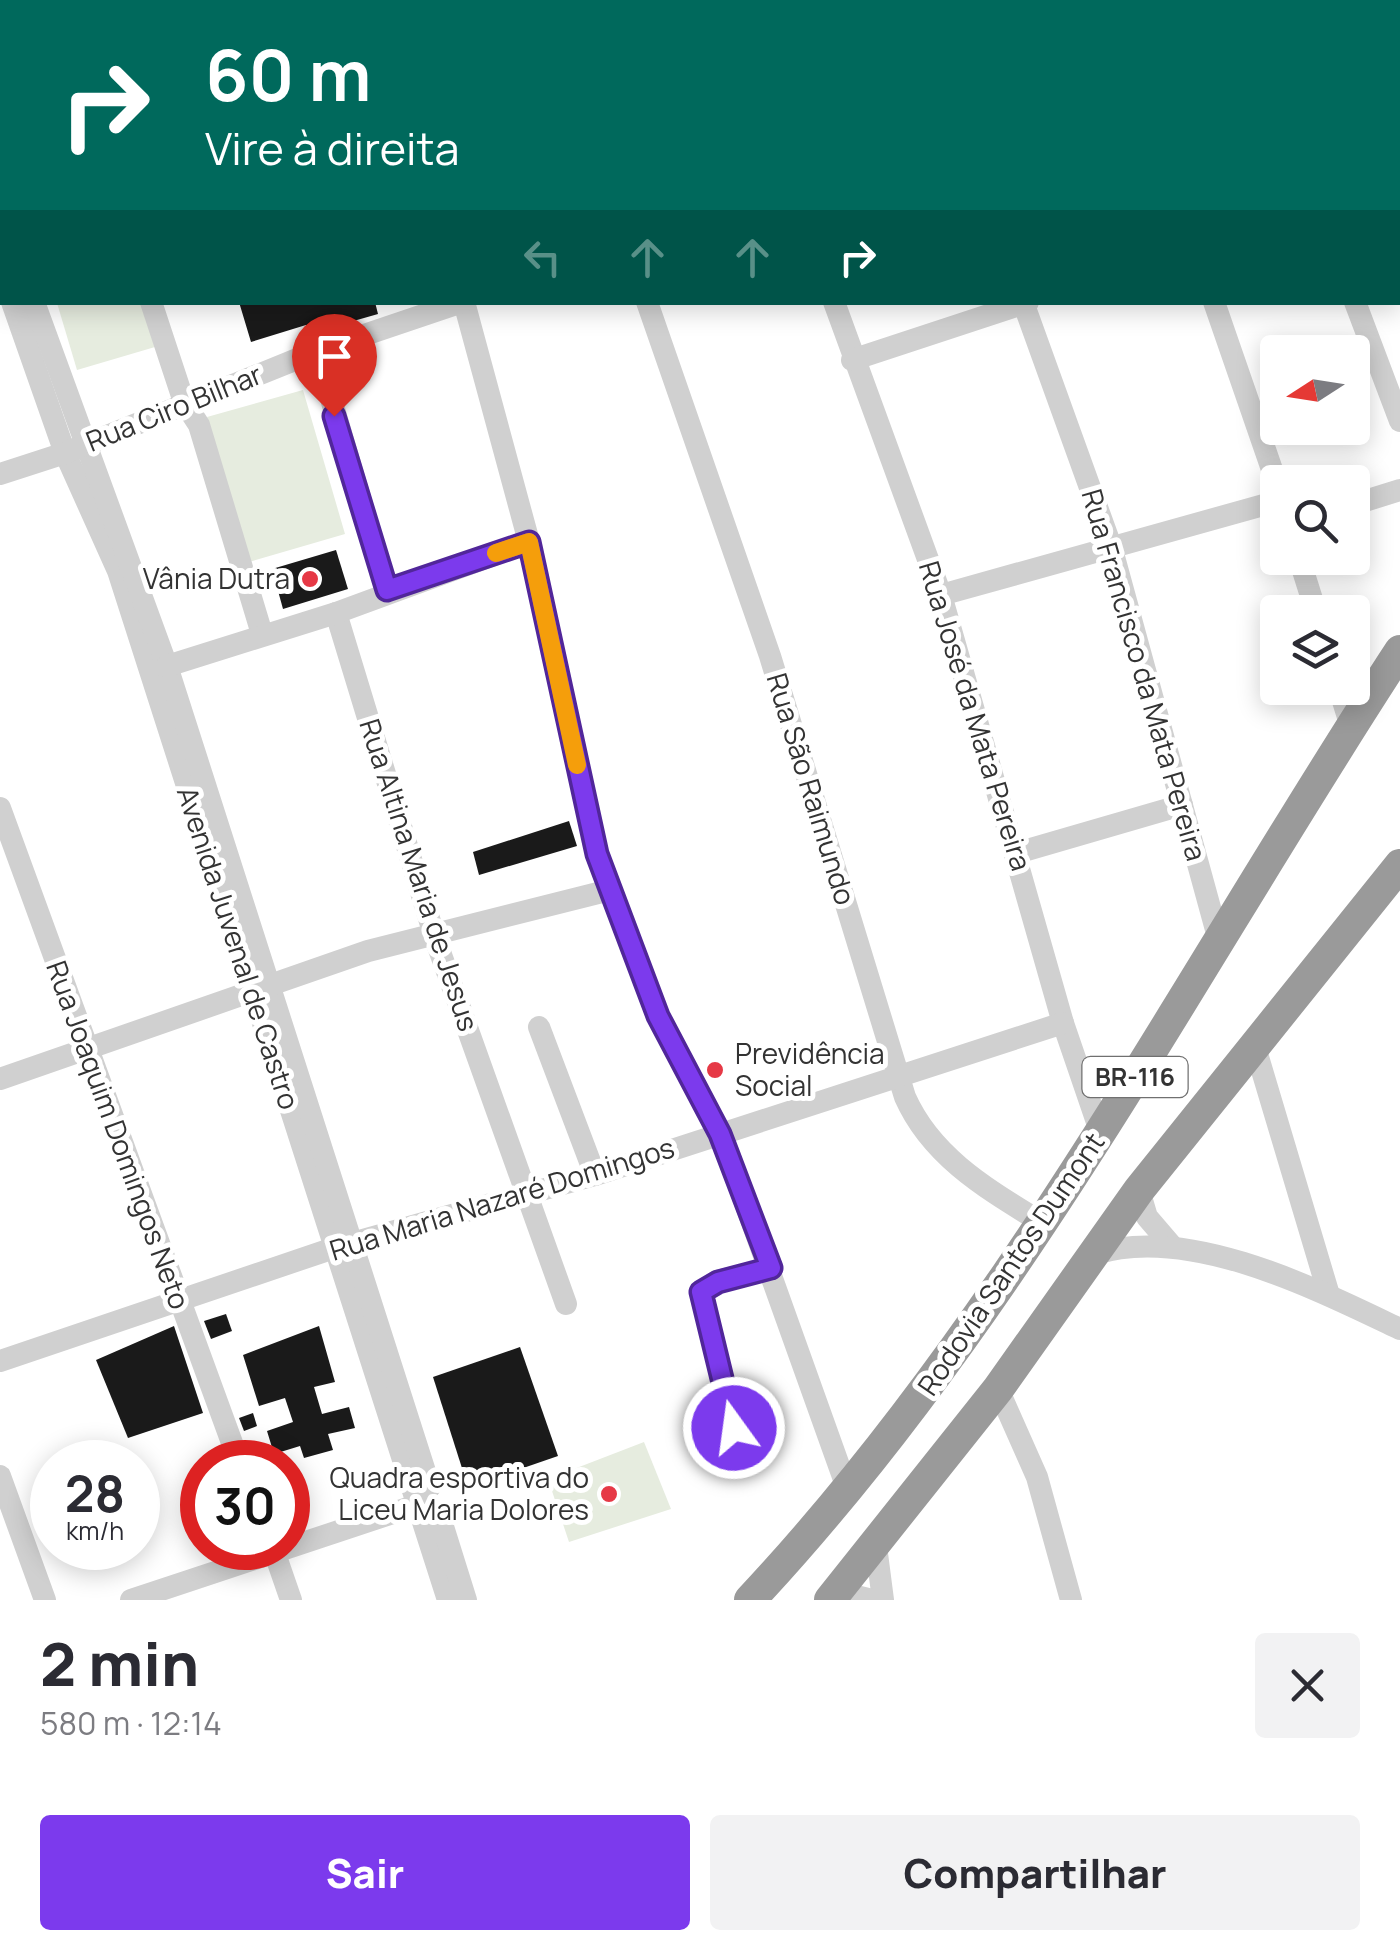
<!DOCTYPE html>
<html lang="pt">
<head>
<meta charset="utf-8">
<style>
	:root { --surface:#fff; --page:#f2f2f3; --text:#2b2b33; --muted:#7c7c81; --accent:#7c3aed }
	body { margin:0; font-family:Manrope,sans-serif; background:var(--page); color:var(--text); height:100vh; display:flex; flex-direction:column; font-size:38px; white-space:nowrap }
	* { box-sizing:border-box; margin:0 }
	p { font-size:32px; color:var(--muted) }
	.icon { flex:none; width:55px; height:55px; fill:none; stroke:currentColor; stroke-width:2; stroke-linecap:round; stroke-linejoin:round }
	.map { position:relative; height:1600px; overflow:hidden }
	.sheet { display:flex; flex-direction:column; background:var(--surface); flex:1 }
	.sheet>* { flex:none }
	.guide { position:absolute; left:0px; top:0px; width:1400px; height:305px; box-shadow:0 5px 25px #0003; background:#00695c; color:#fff; overflow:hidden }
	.needle { width:65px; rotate:258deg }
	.buttons { position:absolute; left:1260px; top:335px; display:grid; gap:20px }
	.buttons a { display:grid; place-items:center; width:110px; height:110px; border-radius:10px; background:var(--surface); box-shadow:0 5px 25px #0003; font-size:50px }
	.speed { position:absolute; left:30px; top:1440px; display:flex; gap:20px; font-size:50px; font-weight:700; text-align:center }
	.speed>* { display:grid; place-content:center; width:130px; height:130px; border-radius:50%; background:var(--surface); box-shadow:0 5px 25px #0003; line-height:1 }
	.speed small { font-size:25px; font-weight:400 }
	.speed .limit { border:15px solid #d22; background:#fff; color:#111 }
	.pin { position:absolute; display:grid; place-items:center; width:85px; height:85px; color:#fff; margin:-102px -42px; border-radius:50% 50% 50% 0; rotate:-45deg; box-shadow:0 0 10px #0007 }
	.pin .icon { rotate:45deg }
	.me { position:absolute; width:110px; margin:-55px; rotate:346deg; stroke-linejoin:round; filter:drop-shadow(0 0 8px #0008) }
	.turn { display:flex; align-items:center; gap:35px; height:210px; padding:0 40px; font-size:45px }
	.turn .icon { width:130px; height:130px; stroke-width:2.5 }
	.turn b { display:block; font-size:70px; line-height:85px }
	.lanes { display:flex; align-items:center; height:95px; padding:0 40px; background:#0003; justify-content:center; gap:50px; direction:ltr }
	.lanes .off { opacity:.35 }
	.round { display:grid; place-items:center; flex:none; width:105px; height:105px; border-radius:10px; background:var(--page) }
	.headline { display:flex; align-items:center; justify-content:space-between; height:170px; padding:0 40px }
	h1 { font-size:60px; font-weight:800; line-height:75px }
	.action { display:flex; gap:20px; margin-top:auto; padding:20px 40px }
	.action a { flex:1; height:115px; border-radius:10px; background:var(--accent); color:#fff; font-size:40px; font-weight:800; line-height:115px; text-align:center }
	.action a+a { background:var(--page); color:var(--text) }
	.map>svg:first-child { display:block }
</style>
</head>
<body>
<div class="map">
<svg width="1400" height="1600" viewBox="0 0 1400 1600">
	<rect width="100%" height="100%" fill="#fff"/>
	<!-- green -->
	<g fill="#e6ecdf">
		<polygon points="57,303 141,303 155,347 77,370"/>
		<polygon points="303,390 345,534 249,562 207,417"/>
		<polygon points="644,1442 671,1509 569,1542 548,1479"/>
	</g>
	<!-- building -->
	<g fill="#1a1a1a">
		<polygon points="239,302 375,302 378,314 308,334 306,325 251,342"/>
		<polygon points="336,550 348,589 283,609 272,569"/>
		<polygon points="569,821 577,846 479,875 473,852"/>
		<polygon points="226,1314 232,1331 211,1339 204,1321"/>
		<polygon points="174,1326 203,1413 128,1438 96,1360"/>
		<polygon points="319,1326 335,1382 314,1387 322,1414 349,1407 355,1428 328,1434 333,1450 304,1458 300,1446 274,1454 267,1431 293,1422 285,1398 259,1406 243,1355"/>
		<polygon points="520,1347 558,1456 468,1487 433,1377"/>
		<polygon points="253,1413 257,1426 244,1431 239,1418"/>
	</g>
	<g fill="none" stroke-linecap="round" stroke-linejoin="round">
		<!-- minor -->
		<g stroke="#d0d0d0" stroke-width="22">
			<polyline points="71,0 71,2"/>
			<polyline points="231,0 231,2"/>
			<polyline points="250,0 251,2"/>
			<polyline points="738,0 738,2"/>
			<polyline points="1026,0 1027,2"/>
			<polyline points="1243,0 1243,2"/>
			<polyline points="1308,0 1309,2"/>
			<polyline points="1142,2 1145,0"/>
			<polyline points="0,209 2,215"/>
			<polyline points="1398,248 1400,255"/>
			<polyline points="0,270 2,277"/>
			<polyline points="1398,290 1400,290"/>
			<polyline points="12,302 65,453 118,571 448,1600"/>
			<polyline points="34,302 167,666 430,1487"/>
			<polyline points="151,302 184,402 199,425 262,634"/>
			<polyline points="464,302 529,542 597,853 658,1016 720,1133 847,1488"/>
			<path d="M647 302 770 656 905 1097C932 1158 989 1190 1044 1224"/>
			<polyline points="834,302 941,595 1063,1023 1101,1134"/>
			<polyline points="1023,302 1111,546 1218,937"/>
			<polyline points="1214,302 1278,487"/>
			<polyline points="1355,302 1400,421"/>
			<polyline points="317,351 387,590"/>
			<polyline points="852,360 1028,302"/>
			<polyline points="0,474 65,453 317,351 462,302"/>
			<polyline points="1352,505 1400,490"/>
			<polyline points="1299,558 1316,612"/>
			<polyline points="941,595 1278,501"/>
			<polyline points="336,613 435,938 566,1304"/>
			<polyline points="167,666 336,613 529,542"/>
			<polyline points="1339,688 1351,727"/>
			<polyline points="0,808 239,1462"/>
			<polyline points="1017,853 1182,805"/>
			<polyline points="539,1027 595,1175"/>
			<polyline points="1255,1047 1329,1295"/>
			<polyline points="0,1079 368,951 610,890"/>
			<polyline points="1139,1190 1147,1217 1171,1245"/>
			<path d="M1095 1254C1188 1224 1316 1289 1400 1329"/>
			<polyline points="0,1361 334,1248 595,1175 1063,1023"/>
			<polyline points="998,1389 1037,1477 1071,1600"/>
			<polyline points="742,1458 701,1292 717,1281 771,1268"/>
			<polyline points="0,1476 45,1600"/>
			<polyline points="440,1517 466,1600"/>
			<polyline points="876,1546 883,1600"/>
			<polyline points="273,1548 291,1600"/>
			<polyline points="131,1600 420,1504"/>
			<polyline points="831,1600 856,1596 872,1600"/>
		</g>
		<!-- major -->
		<g stroke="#ababab" stroke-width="28">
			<polyline points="350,2 355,0"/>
			<polyline points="410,2 414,0"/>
			<polyline points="0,115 2,115"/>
			<polyline points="0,137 2,136"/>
		</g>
		<!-- highway -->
		<g stroke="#9a9a9a" stroke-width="32">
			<path d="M750 1600C1014 1318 1190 972 1400 651"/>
			<polyline points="830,1600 998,1389 1139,1190 1400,865"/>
		</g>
	</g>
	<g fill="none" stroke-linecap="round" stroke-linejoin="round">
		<defs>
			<polyline id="route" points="334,416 387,590 529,542 597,854 658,1016 720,1134 771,1268 718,1282 701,1292 734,1428"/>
		</defs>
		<!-- route casing -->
		<use href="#route" stroke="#51269a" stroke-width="25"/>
		<!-- route -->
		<use href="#route" stroke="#7c3aed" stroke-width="18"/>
		<!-- slow -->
		<polyline stroke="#f59e0b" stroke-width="18" points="496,553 529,542 577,765"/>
	</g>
	<!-- markers -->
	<g fill="#e63946" stroke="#fff" stroke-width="4">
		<circle cx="310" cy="579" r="10"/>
		<circle cx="715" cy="1070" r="10"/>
		<circle cx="609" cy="1494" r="10"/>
	</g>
	<g text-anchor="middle" stroke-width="10" stroke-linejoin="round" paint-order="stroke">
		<!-- shield labels -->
		<rect fill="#fff" stroke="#707070" stroke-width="2.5" x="1082.5" y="1057" width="105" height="40" rx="8"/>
		<g font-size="25" font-weight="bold" fill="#333">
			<text x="1135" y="1086">BR-116</text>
		</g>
		<!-- street labels -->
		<g font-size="28" fill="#333" stroke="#fff">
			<text transform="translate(174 408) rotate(-22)" y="10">Rua Ciro Bilhar</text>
			<text transform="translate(1144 675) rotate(74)" y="10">Rua Francisco da Mata Pereira</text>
			<text transform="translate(975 716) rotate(73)" y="10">Rua José da Mata Pereira</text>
			<text transform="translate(811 789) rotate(73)" y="10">Rua São Raimundo</text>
			<text transform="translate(419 875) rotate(72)" y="10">Rua Altina Maria de Jesus</text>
			<text transform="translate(238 948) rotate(72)" y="10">Avenida Juvenal de Castro</text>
			<text transform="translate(118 1135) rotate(70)" y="10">Rua Joaquim Domingos Neto</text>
			<text transform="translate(502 1199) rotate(-17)" y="10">Rua Maria Nazaré Domingos</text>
			<text transform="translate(1011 1264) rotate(-56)" y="10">Rodovia Santos Dumont</text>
		</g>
		<!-- poi labels -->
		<g font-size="28" fill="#333" stroke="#fff" text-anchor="end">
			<text x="290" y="589">Vânia Dutra</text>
			<text x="735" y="1064" text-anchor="start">Previdência<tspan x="735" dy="32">Social</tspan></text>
			<text x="589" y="1488">Quadra esportiva do<tspan x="589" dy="32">Liceu Maria Dolores</tspan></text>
		</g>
	</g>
</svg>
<div class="buttons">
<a><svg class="needle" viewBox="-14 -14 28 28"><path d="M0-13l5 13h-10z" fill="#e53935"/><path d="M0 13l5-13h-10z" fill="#7c7c81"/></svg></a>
<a><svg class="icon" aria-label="search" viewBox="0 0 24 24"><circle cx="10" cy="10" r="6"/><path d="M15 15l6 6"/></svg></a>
<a><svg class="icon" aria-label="layers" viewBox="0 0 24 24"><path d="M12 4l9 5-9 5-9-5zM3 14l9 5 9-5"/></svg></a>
</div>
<div class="speed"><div>28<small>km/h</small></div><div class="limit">30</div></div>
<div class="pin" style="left:334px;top:416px;background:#d93025"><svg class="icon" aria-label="arrive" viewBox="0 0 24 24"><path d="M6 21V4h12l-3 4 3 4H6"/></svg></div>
<svg class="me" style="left:734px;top:1428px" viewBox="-20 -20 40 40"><circle r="17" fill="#7c3aed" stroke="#fff" stroke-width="3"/><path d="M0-11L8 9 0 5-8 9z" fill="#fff"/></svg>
<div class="guide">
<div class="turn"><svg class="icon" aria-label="right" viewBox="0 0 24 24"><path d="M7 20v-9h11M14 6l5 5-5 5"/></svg><div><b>60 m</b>Vire à direita</div></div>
<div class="lanes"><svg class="icon off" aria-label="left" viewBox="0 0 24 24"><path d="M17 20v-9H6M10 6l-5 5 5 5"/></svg><svg class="icon off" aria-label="ahead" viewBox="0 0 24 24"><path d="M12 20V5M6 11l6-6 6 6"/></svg><svg class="icon off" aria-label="ahead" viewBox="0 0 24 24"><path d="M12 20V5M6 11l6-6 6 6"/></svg><svg class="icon" aria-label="right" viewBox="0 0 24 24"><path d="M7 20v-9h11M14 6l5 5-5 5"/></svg></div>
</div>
</div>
<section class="sheet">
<div class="headline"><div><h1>2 min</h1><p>580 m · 12:14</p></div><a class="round"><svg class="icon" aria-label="close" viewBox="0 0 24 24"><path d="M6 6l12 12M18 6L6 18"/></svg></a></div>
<div class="action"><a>Sair</a><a>Compartilhar</a></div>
</section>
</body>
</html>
